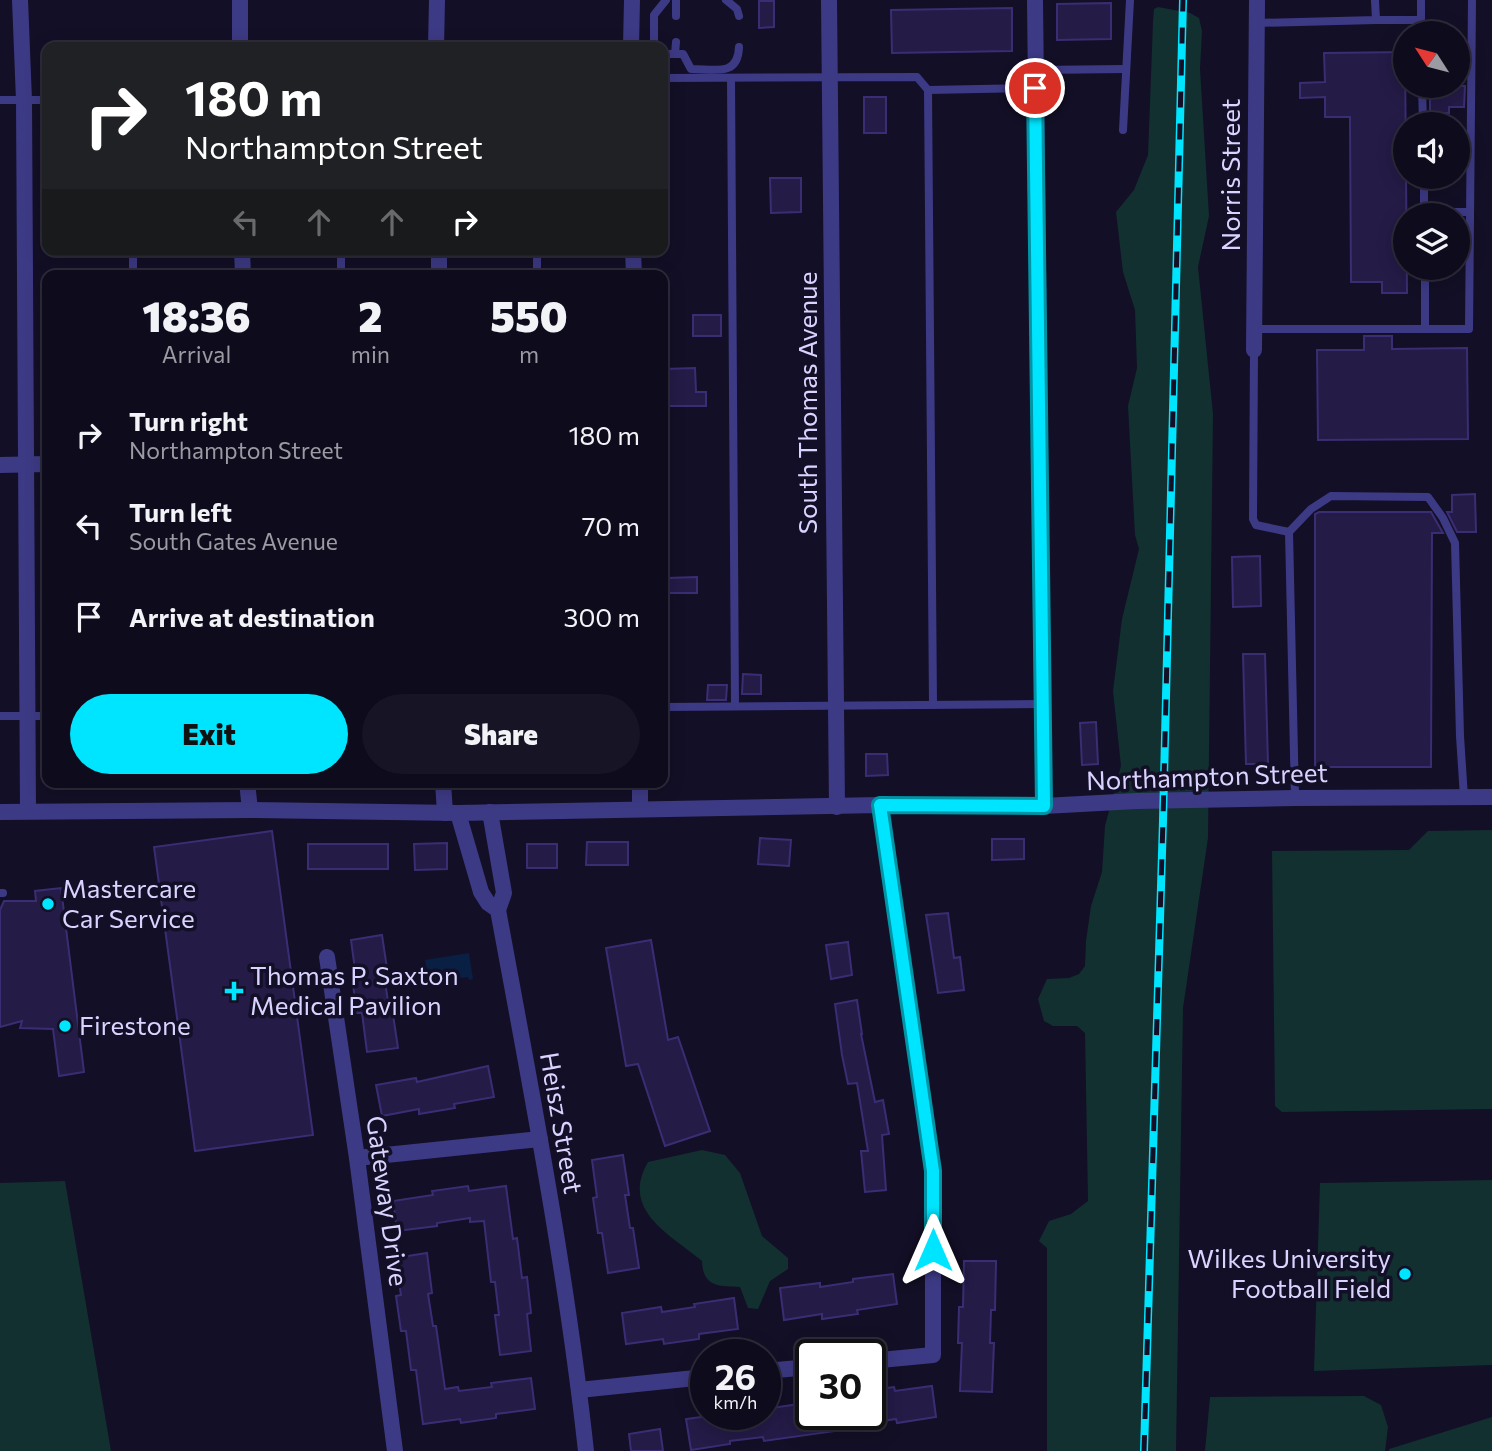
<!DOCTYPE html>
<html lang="en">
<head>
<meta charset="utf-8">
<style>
	:root { --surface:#0e0b1c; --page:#171425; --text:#f1f3f6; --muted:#9b9ba3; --line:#2e2b3b; --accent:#00e5ff }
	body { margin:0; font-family:Commissioner,sans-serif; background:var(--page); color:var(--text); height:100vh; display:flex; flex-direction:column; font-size:26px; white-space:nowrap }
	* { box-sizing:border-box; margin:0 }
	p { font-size:23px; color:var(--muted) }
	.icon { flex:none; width:38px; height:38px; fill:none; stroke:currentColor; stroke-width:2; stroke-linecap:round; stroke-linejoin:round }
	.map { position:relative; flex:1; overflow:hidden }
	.sheet { position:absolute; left:42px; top:270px; width:626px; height:518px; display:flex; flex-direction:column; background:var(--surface); border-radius:14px; box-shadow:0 4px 18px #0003,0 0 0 2px var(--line) }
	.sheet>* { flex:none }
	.top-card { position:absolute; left:42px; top:42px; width:626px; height:214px; border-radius:14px; box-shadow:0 4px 18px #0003,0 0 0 2px var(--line); background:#202124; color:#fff; overflow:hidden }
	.needle { width:46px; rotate:306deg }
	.tools { position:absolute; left:1393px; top:21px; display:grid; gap:14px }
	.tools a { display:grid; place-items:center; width:77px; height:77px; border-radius:50%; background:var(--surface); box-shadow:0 4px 18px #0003,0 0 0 2px var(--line); font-size:35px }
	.speed { position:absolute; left:690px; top:1339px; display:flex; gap:14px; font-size:35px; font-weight:700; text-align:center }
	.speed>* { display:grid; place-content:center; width:91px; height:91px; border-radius:50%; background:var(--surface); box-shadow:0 4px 18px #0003,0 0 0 2px var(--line); line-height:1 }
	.speed small { font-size:18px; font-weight:400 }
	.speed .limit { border:4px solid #111; border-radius:10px; background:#fff; color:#111 }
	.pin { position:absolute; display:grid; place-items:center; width:60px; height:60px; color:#fff; margin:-30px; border:4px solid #fff; border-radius:50%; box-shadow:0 2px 7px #0007 }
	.me { position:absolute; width:77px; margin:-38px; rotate:0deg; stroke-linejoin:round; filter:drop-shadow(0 0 5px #0008) }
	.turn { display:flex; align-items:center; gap:24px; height:147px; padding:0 28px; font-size:32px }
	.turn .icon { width:91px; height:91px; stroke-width:2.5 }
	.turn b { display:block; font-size:49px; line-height:60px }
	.lanes { display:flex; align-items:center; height:66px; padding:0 28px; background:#0003; justify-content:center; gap:35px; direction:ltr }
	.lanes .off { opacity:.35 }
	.eta { display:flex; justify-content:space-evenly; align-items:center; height:119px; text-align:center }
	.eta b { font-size:42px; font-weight:800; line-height:49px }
	.cta { display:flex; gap:14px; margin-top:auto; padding:14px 28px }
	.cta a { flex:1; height:80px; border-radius:42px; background:var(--accent); color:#111; font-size:28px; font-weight:800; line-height:80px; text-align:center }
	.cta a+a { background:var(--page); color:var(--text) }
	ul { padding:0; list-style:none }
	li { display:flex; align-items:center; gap:21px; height:91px; padding:0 28px }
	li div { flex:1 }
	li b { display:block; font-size:26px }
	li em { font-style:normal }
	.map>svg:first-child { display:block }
</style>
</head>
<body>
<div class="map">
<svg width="1492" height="1451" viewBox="0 0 1492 1451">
	<rect width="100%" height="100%" fill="#130f26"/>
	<!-- green -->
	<g fill="#12302f">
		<polygon points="1158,7 1190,13 1199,18 1202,31 1200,69 1209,216 1198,267 1213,414 1208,838 1183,1008 1176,1451 1047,1451 1047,1248 1039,1241 1049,1221 1071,1214 1088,1201 1085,1033 1077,1026 1053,1026 1044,1021 1038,999 1047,979 1069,978 1079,974 1085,966 1086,941 1091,906 1102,872 1105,826 1121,766 1113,691 1122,619 1139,549 1135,535 1128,406 1137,368 1135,310 1123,272 1116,212 1134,190 1148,155 1153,22 1154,9"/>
		<polygon points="1492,830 1492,1109 1282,1112 1275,1106 1272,851 1409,850 1428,831"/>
		<path d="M702 1150 725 1155 740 1173 762 1236 788 1258V1269L770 1281 758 1309 748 1308 740 1287C718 1286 703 1287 702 1261 669 1234 620 1210 648 1162Z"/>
		<polygon points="1492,1180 1492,1365 1314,1371 1320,1183"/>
		<polygon points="65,1181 111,1451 0,1451 0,1183"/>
		<polygon points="1364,1396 1381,1405 1388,1427 1385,1451 1205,1451 1210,1397"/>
		<polygon points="1492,1417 1492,1451 1389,1451 1389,1449"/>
	</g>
	<!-- water -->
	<polygon fill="#0a1f44" points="469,953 473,979 469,980 468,977 429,983 425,960"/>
	<!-- building -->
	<g fill="#241b47" stroke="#3b2d73" stroke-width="2">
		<polygon points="759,1 774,1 774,27 759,28"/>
		<polygon points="1111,3 1111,39 1057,40 1057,4"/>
		<polygon points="1012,8 1012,51 892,53 891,10"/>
		<polygon points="1405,52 1407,293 1382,293 1382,282 1351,282 1350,117 1325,117 1325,97 1300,98 1300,83 1325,82 1324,53"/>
		<polygon points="1430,86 1465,86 1464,107 1449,107 1449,113 1430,113"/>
		<rect x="864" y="97" width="22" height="36"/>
		<polygon points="770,178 801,178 801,212 771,213"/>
		<rect x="693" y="315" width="28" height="21"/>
		<polygon points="1364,336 1392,336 1392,349 1467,348 1468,439 1318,440 1317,350 1364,350"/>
		<polygon points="695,368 696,392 706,392 706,406 665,406 664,369"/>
		<polygon points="1475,494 1476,532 1457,532 1447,512 1452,512 1452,495"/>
		<polygon points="1319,512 1431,512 1443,533 1432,533 1431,767 1315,767 1315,514"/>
		<polygon points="1260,556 1261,606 1233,607 1232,557"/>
		<polygon points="697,577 697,593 667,593 667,578"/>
		<polygon points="1243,654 1265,654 1268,764 1246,764"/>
		<polygon points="743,674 761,675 761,694 742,694"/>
		<polygon points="708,685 727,685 726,700 707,700"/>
		<polygon points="1096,722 1098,764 1082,765 1080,723"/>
		<polygon points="866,754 887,754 888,775 866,776"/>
		<polygon points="272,831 313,1135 195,1151 154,847"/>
		<polygon points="760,838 791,840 789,866 758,864"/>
		<polygon points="992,839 1024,839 1024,859 992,860"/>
		<polygon points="587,842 628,842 628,865 586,865"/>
		<polygon points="447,843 447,869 415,870 414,844"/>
		<rect x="308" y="844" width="80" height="25"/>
		<rect x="527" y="844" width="30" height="24"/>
		<polygon points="61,888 84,1072 59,1076 53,1029 20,1028 22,1021 0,1027 0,910 4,901 36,901 35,891"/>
		<polygon points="948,913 954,958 960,957 964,990 938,993 926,915"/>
		<polygon points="382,935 388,975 384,975 389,1008 392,1008 398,1048 367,1052 362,1013 357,1013 352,978 356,977 351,940"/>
		<polygon points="651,940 668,1040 678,1037 710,1131 665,1146 638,1064 626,1066 606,948"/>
		<polygon points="848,942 852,975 831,979 826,945"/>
		<polygon points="857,1000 862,1034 861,1034 875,1102 883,1100 889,1134 882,1135 886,1190 865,1192 861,1151 868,1151 857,1083 848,1084 842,1055 835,1004"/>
		<polygon points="488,1066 494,1097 454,1104 455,1108 419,1114 419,1109 382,1116 376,1085 416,1078 417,1082"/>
		<polygon points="623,1155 629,1195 625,1195 630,1228 633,1228 639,1268 608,1273 602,1233 598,1233 593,1198 597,1197 592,1160"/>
		<polygon points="468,1186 469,1191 506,1186 513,1239 517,1238 522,1278 527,1277 531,1313 527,1314 531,1351 500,1355 495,1315 499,1315 495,1282 491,1282 484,1221 470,1222 470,1218 437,1223 437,1226 397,1231 393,1201 433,1195 432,1191"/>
		<polygon points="427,1253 432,1293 428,1294 433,1326 436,1326 445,1389 458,1387 459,1391 492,1387 491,1383 531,1378 535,1409 496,1414 496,1418 461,1423 460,1419 423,1424 416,1370 411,1370 406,1331 401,1331 396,1296 401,1295 395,1258"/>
		<polygon points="964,1261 996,1261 995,1310 991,1310 990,1343 994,1343 992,1392 960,1391 962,1343 958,1343 959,1307 963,1307"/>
		<polygon points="893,1274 897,1304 857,1310 858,1314 822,1319 822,1314 784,1320 780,1288 820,1283 820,1287 853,1282 853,1279"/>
		<polygon points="734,1298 738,1329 699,1334 699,1339 664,1344 663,1339 626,1344 622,1313 661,1307 662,1312 695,1307 694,1304"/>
		<polygon points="932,1386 936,1417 897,1423 896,1419 870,1423 870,1390 894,1387 895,1391"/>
		<polygon points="799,1404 800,1414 862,1414 864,1427 764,1441 763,1437 730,1441 730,1444 691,1450 686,1419 723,1414 765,1414 765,1409"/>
		<polygon points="660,1429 663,1451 631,1451 629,1434"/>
	</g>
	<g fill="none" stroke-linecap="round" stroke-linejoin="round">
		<!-- service -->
		<g stroke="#3d3a85" stroke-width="8">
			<polyline points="726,0 737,9 739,16"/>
			<polyline points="1421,0 1421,33"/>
			<polyline points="676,16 676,0"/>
			<polyline points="1376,20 1421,20"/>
			<polyline points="1256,23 1376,20 1375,0"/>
			<polyline points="632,45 654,44 654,15 666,0"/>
			<path d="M663 54H683L691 69C715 69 738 77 739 47"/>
			<polyline points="675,54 676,42"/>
			<polyline points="1035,70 1126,69"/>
			<polyline points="663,78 917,77 928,90 933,705"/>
			<polyline points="731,78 735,706"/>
			<polyline points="1422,86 1423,124"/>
			<polyline points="928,90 1035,88"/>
			<polyline points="0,100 47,100"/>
			<polyline points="1123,130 1130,0"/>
			<polyline points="1424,177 1424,215"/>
			<polyline points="1424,212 1470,212"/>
			<polyline points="133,250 133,275"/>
			<polyline points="537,250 537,275"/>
			<polyline points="1425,268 1425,329"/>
			<polyline points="341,275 341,250"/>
			<polyline points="1255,329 1469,329 1472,0"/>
			<polyline points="1254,350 1253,519 1256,525 1289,532"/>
			<polyline points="663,707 1043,704"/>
			<polyline points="0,716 47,716"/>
			<polyline points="1295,798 1289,532 1311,509 1331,496 1428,497 1443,518 1455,543 1460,736 1464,797"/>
			<polyline points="0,893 3,893"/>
		</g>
		<!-- minor -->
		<g stroke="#3d3a85" stroke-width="16">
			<polyline points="20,0 24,100 28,811"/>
			<polyline points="240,0 240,47"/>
			<polyline points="829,0 837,807"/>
			<polyline points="1035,0 1044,806"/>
			<polyline points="436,47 437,0"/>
			<polyline points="631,47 632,0"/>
			<polyline points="242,250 243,275"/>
			<polyline points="439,250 439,275"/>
			<polyline points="633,250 634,275"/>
			<polyline points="1254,350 1257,0"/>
			<polyline points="0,465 47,464"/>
			<polyline points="247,782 250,810"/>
			<polyline points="443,782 445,813"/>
			<polyline points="640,782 640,809"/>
			<polyline points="0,812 250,810 458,813 880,805 1044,806 1136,801 1295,798 1492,797"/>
			<polyline points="490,812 504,893 498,910"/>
			<path d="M458 813 481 892 488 903 498 910C531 1089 566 1269 586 1451"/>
			<polyline points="327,957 357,1158 395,1451"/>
			<polyline points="357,1158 540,1139"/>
			<polyline points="870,1361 933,1355 933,1171 880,805"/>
			<polyline points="765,1371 810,1367"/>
			<polyline points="579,1390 705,1377"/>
		</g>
		<defs>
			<polyline id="rail" points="1144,1451 1163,820 1183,0"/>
		</defs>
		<!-- rail casing -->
		<use href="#rail" stroke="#00e5ff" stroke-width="8"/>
		<!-- rail -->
		<use href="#rail" stroke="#130f26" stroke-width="5" stroke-dasharray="16" stroke-linecap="butt"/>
	</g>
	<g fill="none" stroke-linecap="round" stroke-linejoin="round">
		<defs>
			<polyline id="route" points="933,1250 933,1171 880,805 1044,806 1035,88"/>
		</defs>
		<!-- route casing -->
		<use href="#route" stroke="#0095a6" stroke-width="18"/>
		<!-- route -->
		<use href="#route" stroke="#00e5ff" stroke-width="12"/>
	</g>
	<!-- markers -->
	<g fill="#00e5ff" stroke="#130f26" stroke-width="2.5">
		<circle cx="48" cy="904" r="7"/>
		<path d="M230.5 980.5h7v7h7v7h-7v7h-7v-7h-7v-7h7z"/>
		<circle cx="65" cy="1026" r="7"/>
		<circle cx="1405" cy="1274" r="7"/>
	</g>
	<g text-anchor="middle" stroke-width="7" stroke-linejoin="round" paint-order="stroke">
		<!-- street labels -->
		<g font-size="26" fill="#d9d4ff" stroke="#130f26">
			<text transform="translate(1231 175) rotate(-90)" y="9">Norris Street</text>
			<text transform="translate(808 403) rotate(-90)" y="9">South Thomas Avenue</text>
			<text transform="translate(1207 777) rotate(-2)" y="9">Northampton Street</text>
			<text transform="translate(561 1123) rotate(80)" y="9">Heisz Street</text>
			<text transform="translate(387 1201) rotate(82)" y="9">Gateway Drive</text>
		</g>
		<!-- poi labels -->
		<g font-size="26" fill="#d9d4ff" stroke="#130f26" text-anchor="start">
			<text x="62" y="898">Mastercare<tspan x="62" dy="30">Car Service</tspan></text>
			<text x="250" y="985">Thomas P. Saxton<tspan x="250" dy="30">Medical Pavilion</tspan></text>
			<text x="79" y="1035">Firestone</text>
			<text x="1391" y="1268" text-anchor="end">Wilkes University<tspan x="1391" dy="30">Football Field</tspan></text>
		</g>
	</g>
</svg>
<div class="tools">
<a><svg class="needle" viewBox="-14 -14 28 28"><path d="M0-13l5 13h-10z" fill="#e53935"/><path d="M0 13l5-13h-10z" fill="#9b9ba3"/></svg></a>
<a><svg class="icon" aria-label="sound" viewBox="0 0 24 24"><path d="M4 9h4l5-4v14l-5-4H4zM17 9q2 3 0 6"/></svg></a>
<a><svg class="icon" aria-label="layers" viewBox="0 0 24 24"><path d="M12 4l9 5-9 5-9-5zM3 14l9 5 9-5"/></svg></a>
</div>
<div class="speed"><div>26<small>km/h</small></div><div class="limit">30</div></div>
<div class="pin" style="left:1035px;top:88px;background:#d93025"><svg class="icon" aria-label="arrive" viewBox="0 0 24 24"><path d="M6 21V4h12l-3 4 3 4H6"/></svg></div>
<svg class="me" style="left:933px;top:1250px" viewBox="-20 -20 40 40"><path d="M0-17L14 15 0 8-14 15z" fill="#00e5ff" stroke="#fff" stroke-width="4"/></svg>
<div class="top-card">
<div class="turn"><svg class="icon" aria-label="right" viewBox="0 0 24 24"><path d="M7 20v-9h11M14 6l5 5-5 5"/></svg><div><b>180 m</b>Northampton Street</div></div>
<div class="lanes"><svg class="icon off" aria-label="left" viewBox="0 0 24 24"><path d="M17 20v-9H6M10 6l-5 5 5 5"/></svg><svg class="icon off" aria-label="ahead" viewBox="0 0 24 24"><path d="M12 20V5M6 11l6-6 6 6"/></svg><svg class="icon off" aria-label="ahead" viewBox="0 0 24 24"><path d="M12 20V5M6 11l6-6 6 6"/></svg><svg class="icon" aria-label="right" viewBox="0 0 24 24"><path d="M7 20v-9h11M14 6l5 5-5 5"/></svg></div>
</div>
<section class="sheet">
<div class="eta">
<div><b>18:36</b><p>Arrival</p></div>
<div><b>2</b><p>min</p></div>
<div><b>550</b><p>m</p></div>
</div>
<ul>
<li><svg class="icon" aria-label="right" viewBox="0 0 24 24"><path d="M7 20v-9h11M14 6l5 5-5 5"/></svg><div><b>Turn right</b><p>Northampton Street</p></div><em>180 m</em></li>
<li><svg class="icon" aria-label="left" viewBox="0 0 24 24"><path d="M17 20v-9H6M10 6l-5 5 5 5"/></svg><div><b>Turn left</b><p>South Gates Avenue</p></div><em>70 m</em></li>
<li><svg class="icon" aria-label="arrive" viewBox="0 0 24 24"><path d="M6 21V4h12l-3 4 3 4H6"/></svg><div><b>Arrive at destination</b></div><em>300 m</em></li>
</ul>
<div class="cta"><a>Exit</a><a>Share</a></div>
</section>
</div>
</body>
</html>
